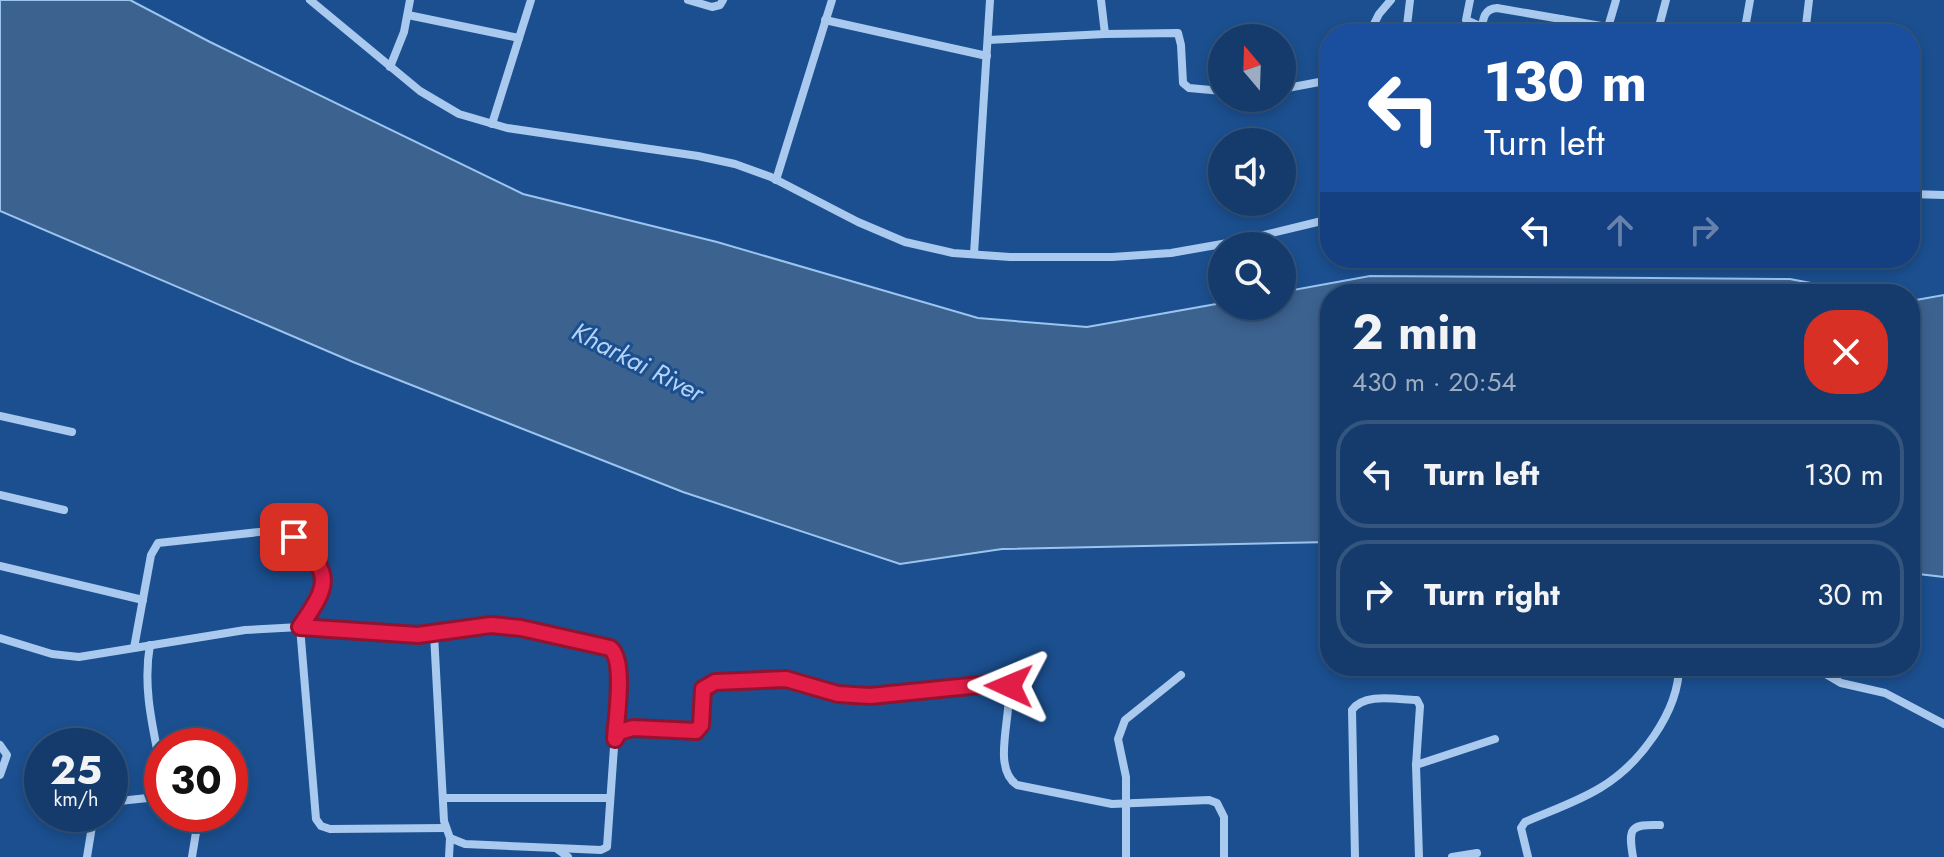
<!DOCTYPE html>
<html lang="en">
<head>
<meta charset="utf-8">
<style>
	:root { --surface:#143b6b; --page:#1d4271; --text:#f1f3f6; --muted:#9dadc1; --line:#33557e }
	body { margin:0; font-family:Jost,sans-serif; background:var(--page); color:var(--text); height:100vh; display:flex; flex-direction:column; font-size:30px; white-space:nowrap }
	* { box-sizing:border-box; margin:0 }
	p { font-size:26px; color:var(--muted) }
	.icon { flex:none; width:44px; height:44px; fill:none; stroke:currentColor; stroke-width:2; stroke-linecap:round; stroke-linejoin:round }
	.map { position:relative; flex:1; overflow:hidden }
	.sheet { position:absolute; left:1320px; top:284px; width:600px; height:392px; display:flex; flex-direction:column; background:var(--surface); border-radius:32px; box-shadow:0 4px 12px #0003,0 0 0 2px var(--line) }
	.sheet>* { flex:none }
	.banner { position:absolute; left:1320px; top:24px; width:600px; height:244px; border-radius:32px; box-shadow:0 4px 12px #0003,0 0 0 2px var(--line); background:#1a4fa0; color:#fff; overflow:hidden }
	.needle { width:52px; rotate:341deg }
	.fabs { position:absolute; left:1208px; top:24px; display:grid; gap:16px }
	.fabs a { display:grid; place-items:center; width:88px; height:88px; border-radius:50%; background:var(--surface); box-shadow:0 4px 12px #0003,0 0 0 2px var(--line); font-size:40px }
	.speed { position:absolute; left:24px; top:728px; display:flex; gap:16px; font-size:40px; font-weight:700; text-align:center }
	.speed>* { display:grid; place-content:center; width:104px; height:104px; border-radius:50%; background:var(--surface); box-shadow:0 4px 12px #0003,0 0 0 2px var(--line); line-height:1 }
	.speed small { font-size:20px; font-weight:400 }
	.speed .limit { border:12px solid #d22; background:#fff; color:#111 }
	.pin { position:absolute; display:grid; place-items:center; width:68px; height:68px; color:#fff; margin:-34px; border-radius:16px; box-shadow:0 4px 12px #0006 }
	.me { position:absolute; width:88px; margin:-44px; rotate:271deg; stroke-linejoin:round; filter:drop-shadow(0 0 6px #0008) }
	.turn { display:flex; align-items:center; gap:28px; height:168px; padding:0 32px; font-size:36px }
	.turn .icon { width:104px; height:104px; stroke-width:2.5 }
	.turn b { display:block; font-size:56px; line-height:68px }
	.lanes { display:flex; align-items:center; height:76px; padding:0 32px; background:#0003; justify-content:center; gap:40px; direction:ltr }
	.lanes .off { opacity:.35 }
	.round { display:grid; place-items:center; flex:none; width:84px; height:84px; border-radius:32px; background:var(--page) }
	.head { display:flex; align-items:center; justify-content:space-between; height:136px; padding:0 32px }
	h1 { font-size:48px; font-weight:700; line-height:60px }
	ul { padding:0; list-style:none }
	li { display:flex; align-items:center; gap:24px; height:108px; margin:0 16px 12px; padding:0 16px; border:4px solid var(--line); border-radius:32px }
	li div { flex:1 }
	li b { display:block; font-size:30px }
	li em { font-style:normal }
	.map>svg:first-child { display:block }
</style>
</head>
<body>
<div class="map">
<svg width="1944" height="857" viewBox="0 0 1944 857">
	<rect width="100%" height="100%" fill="#1b4f8f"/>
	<!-- water -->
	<g fill="#3c6290" stroke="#9cc4f0" stroke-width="2">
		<polygon points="0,0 130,0 210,42 523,194 717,242 978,318 1087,327 1222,303 1222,306 1282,306 1282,292 1370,276 1790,279 1869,294 1330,294 1330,542 1002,549 900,564 683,492 353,362 0,211"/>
		<polygon points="1944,295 1944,577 1910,573 1910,301"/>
	</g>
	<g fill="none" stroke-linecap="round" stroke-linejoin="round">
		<!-- street -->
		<g stroke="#a9c9ee" stroke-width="8">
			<polyline points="310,0 420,91 459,114 507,128 698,156 735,164 771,177 858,222 905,242 953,253 1010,257 1112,257 1171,253 1239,241 1330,219"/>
			<polyline points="688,0 712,7 720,5 723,0"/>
			<polyline points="1470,0 1466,20 1482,27"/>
			<polyline points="408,15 519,38"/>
			<polyline points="825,20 987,56"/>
			<polyline points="1105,34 1178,33 1181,45 1183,83 1189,88 1222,91"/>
			<polyline points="1369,34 1379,14 1391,0"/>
			<polyline points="1406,34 1410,0"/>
			<path d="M1481 34C1483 22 1482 9 1497 8L1607 27"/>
			<polyline points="1560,34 1561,19"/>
			<polyline points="1606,34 1616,0"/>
			<polyline points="1657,34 1666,0"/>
			<polyline points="1744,34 1750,0"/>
			<polyline points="1805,34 1809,0"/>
			<polyline points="988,40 1105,34 1101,0"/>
			<polyline points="390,67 404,32 410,0"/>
			<polyline points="1282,89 1330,80"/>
			<polyline points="492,124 531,0"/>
			<polyline points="776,180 832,0"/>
			<polyline points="1910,194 1944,195"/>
			<polyline points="974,254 990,0"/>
			<polyline points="0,416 72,432"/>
			<polyline points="0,495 64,510"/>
			<polyline points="0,566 143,600"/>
			<polyline points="434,634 444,821 450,838 465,844 556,848 568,857"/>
			<polyline points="0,638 52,654 79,657 245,630 300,627 418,635 491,625 521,628 610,648 616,653 619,666 615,734"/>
			<path d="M150 645C142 689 154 732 162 774"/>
			<polyline points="134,648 151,555 158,543 278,530 294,537 319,562 323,585 320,598 300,627 316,819 321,826 330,829 446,828"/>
			<polyline points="1812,666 1841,683 1885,693 1944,724"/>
			<polyline points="0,745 7,755 0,775"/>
			<polyline points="1416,765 1495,739"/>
			<polyline points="443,798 610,798"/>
			<polyline points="110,802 157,797 162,794"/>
			<path d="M556 848 601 850 607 847 614 747 619 732 633 728 696 731 701 725 703 689 709 683 786 679 825 691 853 696 1008 683C1014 712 990 767 1017 785L1112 804 1209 800 1217 803 1224 817V857"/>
			<polyline points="87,857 94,814"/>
			<polyline points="192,857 199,814"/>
			<polyline points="449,857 450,838"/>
			<polyline points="1126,857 1126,777 1118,739 1125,720 1181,675"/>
			<path d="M1355 857 1352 710C1365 692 1398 700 1417 700L1420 706 1416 765 1419 857"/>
			<polyline points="1452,857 1477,853"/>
			<path d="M1528 857 1521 828 1525 822C1550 811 1577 802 1600 788 1639 765 1679 712 1679 666"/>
			<path d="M1633 857C1628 828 1630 824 1660 825"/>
		</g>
	</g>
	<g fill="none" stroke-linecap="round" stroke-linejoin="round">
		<defs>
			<path id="route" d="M294 537C333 575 330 583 300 627L418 635 491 625 521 628 610 648C626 660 616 719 615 739L619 732 633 728 696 731 701 725 703 689 715 682 786 679 838 694 870 696 1000 683H1008L1009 686"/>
		</defs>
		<!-- route casing -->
		<use href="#route" stroke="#92132f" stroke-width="20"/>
		<!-- route -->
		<use href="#route" stroke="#e11d48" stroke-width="14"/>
	</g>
	<g text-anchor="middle" stroke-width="6" stroke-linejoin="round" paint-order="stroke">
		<!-- water labels -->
		<g font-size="26" font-style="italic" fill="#b5d3f5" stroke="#1b4f8f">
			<text transform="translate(638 362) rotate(27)" y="9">Kharkai River</text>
		</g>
	</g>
</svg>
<div class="fabs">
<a><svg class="needle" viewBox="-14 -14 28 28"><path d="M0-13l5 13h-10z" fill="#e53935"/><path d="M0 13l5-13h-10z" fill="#9dadc1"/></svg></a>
<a><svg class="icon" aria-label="sound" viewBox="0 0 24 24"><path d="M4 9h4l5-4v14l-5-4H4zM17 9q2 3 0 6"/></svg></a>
<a><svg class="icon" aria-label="search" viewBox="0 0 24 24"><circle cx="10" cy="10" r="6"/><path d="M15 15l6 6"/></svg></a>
</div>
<div class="speed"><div>25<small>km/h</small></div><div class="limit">30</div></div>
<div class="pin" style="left:294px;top:537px;background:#d93025"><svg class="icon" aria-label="arrive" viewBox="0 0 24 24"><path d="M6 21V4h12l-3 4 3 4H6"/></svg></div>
<svg class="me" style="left:1009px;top:686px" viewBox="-20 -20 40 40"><path d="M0-17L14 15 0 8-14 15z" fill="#e11d48" stroke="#fff" stroke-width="4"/></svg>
<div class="banner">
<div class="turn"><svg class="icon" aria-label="left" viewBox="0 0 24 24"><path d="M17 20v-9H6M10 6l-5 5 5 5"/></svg><div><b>130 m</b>Turn left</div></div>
<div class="lanes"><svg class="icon" aria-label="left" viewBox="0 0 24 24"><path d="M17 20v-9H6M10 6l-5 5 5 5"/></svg><svg class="icon off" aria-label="ahead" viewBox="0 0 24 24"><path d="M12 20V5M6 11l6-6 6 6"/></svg><svg class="icon off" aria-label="right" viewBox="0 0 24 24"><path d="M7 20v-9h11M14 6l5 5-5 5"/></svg></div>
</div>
<section class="sheet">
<div class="head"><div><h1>2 min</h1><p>430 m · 20:54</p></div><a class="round" style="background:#d93025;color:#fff"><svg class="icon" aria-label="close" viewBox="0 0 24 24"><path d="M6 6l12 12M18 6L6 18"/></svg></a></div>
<ul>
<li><svg class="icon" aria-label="left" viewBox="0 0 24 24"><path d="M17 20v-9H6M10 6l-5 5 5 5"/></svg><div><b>Turn left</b></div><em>130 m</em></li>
<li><svg class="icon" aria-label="right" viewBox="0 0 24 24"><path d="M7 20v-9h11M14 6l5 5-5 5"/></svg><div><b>Turn right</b></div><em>30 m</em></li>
</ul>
</section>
</div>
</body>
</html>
